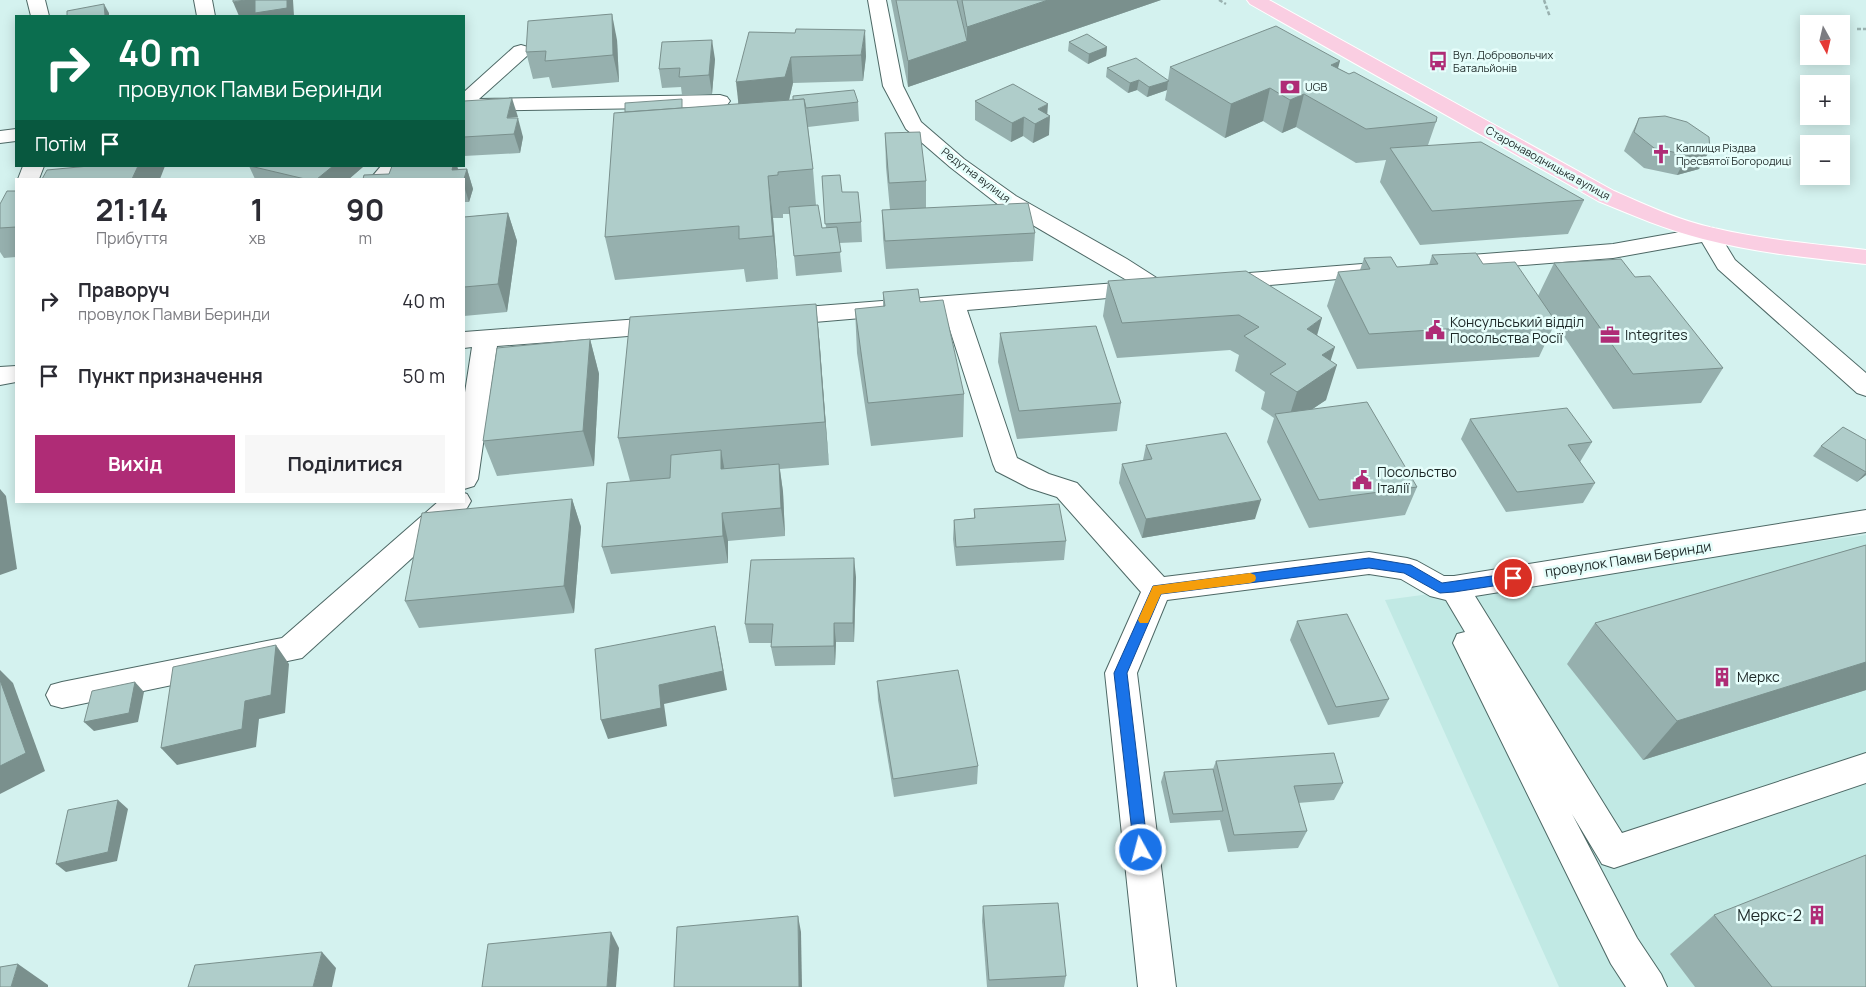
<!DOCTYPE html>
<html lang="uk">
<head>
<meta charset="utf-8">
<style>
	:root { --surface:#fff; --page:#f7f7f7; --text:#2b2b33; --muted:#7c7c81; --accent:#af2c76 }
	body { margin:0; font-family:Manrope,sans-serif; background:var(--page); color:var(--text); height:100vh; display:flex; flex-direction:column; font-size:19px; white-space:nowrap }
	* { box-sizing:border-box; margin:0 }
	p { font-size:16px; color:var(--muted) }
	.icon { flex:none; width:28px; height:28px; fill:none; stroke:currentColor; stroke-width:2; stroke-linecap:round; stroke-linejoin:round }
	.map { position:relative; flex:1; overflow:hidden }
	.drawer { position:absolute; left:15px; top:178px; width:450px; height:325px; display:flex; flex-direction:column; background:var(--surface); border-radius:0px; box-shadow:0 2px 12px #0003 }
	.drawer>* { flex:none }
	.top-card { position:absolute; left:15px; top:15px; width:450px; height:152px; border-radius:0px; box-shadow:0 2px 12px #0003; background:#0b6e4f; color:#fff; overflow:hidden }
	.needle { width:32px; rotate:172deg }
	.buttons { position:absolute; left:1800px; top:15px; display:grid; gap:10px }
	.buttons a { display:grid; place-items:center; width:50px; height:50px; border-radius:0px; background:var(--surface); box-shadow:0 2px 12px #0003; font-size:25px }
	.pin { position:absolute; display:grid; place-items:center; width:42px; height:42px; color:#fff; margin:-21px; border:2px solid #fff; border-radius:50%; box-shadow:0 1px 5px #0007 }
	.me { position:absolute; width:55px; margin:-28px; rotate:353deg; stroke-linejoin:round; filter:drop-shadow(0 0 4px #0008) }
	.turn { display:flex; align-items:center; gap:18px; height:105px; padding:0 20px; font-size:22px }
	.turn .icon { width:65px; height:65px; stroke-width:2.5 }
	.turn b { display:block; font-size:35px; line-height:42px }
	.then { display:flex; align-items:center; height:48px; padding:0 20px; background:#0003; gap:10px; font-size:19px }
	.eta { display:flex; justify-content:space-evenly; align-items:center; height:85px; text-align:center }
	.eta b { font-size:30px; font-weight:700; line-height:35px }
	.cta { display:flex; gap:10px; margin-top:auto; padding:10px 20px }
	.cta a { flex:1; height:58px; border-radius:0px; background:var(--accent); color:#fff; font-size:20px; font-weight:700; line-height:58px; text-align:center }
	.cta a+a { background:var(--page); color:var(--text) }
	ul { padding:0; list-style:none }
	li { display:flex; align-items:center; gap:15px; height:75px; padding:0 20px }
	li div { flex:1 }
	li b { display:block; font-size:19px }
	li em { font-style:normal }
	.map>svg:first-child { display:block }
</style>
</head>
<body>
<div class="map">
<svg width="1866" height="987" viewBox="0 0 1866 987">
	<rect width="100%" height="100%" fill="#d4f2ef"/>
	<!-- built -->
	<polygon fill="#c1e9e4" points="1866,535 1866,987 1559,987 1385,600"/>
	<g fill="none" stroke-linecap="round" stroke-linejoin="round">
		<defs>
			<g id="minor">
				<polygon points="27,0 45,0 49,16 31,16"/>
				<polygon points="194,0 212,0 215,16 197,16"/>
				<polygon points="868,0 886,0 903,86 921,122 964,159 1016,196 1127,259 1163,282 1167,287 1163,292 1155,294 967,310 1017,458 1049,474 1077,483 1164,577 1369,552 1407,558 1417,561 1444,576 1454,576 1866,510 1866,532 1475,596 1622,833 1866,753 1866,783 1614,868 1602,864 1572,814 1637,938 1661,974 1667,987 1626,987 1611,964 1453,643 1457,634 1465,632 1446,600 1430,596 1401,579 1369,574 1167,600 1137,673 1176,987 1138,987 1105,673 1141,592 1057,497 1029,488 996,471 993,464 944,311 779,325 771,322 767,317 771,312 779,309 1130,282 1000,206 950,167 906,129 883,86"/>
				<polygon points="521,45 528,47 530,51 528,55 479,99 720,95 727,97 730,101 727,105 720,107 464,111 464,92 514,47"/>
				<polygon points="16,129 16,141 0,143 0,131"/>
				<polygon points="23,166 44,166 39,179 18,179"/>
				<polygon points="381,166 403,166 392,179 370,179"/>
				<polygon points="1708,227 1716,229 1735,260 1866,373 1866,396 1857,393 1718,269 1702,242 1613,258 1445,271 1437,269 1434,264 1437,259 1445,257 1613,244"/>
				<polygon points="1375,263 1383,265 1386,270 1383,275 1223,289 1215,287 1211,282 1215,277 1223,275"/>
				<polygon points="667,317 676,319 679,325 676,331 667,333 497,346 478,479 474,486 464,489 464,399 472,347 464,348 464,332"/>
				<polygon points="16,366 16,382 0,385 0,367"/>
				<polygon points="464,493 467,494 471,501 467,508 302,658 62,708 51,705 46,695 51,685 62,682 282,638 439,501 464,501"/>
			</g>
			<path id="major" d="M1247 0H1269L1614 191C1646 205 1680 221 1714 228 1764 240 1815 244 1866 250V264C1812 258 1756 253 1703 239 1667 230 1632 215 1598 201L1250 4Z"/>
		</defs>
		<!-- minor casing -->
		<use href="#minor" stroke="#4d6865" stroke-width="2"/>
		<!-- major casing -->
		<use href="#major" stroke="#fff" stroke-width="2"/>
		<!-- path -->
		<g stroke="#99b1af" stroke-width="2.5" stroke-dasharray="4 2" stroke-linecap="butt">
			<polyline points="1219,0 1226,4"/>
			<polyline points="1544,0 1550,17"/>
			<polyline points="1857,29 1866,29"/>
		</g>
		<!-- minor -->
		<use href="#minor" fill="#fff" fill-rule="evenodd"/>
		<!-- major -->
		<use href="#major" fill="#facee2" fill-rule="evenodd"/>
	</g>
	<!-- wall -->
	<g fill="#96b0ae">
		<polygon points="891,0 1161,0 908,87"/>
		<polygon points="749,32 866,56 863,81 793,83 789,100 793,100 793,96 858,102 859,121 808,127 813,169 816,205 822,228 826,228 822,176 842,192 861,222 862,242 839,243 842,272 796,276 790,214 783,214 783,218 773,218 778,279 746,282 744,269 615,280 605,237 625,112 738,104"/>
		<polygon points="617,40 619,82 552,88 549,77 533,79 526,52"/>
		<polygon points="1069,42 1107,47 1106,56 1088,64 1068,51"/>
		<polygon points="715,59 712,94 682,95 681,87 662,88 659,69"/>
		<polygon points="1170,67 1338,68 1436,122 1428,145 1584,200 1568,234 1420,245 1380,182 1386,160 1356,163 1296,127 1282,133 1263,121 1225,138 1165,100 1167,90 1147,97 1137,90 1128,93 1106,77 1107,68 1168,80"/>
		<polygon points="464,101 523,137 520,153 464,156"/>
		<polygon points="975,101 1047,114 1049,135 1033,143 1023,136 1011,142 975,120"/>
		<polygon points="1639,118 1709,137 1699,169 1677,175 1644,168 1624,151 1630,137"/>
		<polygon points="885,133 926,181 926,208 1035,233 1033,261 886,269 883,238 882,210 890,210 886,167"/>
		<polygon points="249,166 364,166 349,179 255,179"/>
		<polygon points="392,166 457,166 458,170 467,169 473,189 469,202 464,202 464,179 389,174"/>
		<polygon points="16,191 16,257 4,258 0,252 0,204"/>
		<polygon points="508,213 517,241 507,312 464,316 464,217"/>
		<polygon points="1432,255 1483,264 1538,296 1554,263 1635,277 1723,368 1701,403 1613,409 1555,323 1539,357 1357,369 1327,306 1338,272 1360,270 1364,258 1397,267 1429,265"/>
		<polygon points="1108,281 1317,335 1330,361 1326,400 1312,409 1417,487 1405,515 1309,528 1267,442 1274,418 1261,409 1265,392 1235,371 1239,355 1230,350 1117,358 1103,316"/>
		<polygon points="883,292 920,302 964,394 963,437 871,446 857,353 855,309 883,307"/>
		<polygon points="816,304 820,348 829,465 780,469 783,492 785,536 728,541 728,563 611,574 602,547 630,481 618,438"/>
		<polygon points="1000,333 1121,403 1117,431 1017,439 998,362"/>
		<polygon points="590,339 599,374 594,466 497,476 483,441"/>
		<polygon points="1470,419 1592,442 1580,462 1595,483 1583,503 1506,512 1461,439"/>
		<polygon points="1866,440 1866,475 1857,482 1813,456 1821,446"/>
		<polygon points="1146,445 1255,519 1142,538 1119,483 1122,464 1143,460"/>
		<polygon points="572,499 581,527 574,613 419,628 405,601"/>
		<polygon points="974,509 1066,541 1064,560 956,566 953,539 954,520 974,518"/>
		<polygon points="1866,545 1866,690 1643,760 1567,664 1595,623"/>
		<polygon points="856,577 854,642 836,642 835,665 775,666 771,647 772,643 749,643 745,624"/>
		<polygon points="1297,621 1389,699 1379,717 1328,725 1290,640"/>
		<polygon points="877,681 978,766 977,784 894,797 878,700"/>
		<polygon points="1216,761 1343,783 1334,800 1298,803 1307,831 1298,848 1228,852 1220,820 1170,823 1161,782 1164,772 1213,769"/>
		<polygon points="983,906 1066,976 1064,987 987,987 982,921"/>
		<polygon points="1714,915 1866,987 1695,987 1670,954"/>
	</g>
	<!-- shaded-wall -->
	<g fill="#7a908d">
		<polygon points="245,0 293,0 294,16 239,16 233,2"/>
		<polygon points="1048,0 1161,0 908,87 908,61 967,41 967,27"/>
		<polygon points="104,4 109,13 109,16 105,16"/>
		<polygon points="612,14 617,40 619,82 613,55"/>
		<polygon points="865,30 866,56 863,81 861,55"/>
		<polygon points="712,40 715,59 712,94 709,75"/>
		<polygon points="1107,47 1106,56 1088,64 1089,54"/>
		<polygon points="791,57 793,83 788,104 739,109 736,82"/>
		<polygon points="1340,61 1331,94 1331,65"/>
		<polygon points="1139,80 1137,90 1128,93 1130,83"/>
		<polygon points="1168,81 1167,90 1147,97 1149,87"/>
		<polygon points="1270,88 1263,121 1225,138 1231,104"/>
		<polygon points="1304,94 1296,127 1282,133 1290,100"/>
		<polygon points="512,98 518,117 507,118"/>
		<polygon points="1048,104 1047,118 1050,116 1049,135 1033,143 1035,124 1038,109"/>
		<polygon points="1024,117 1023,136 1011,142 1012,123"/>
		<polygon points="518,118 523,137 520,153 514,134"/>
		<polygon points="1710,150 1699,169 1677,175 1687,155"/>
		<polygon points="138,166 165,166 160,179 132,179"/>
		<polygon points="333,166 364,166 349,179 317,179"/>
		<polygon points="453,166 457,166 461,179 452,170"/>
		<polygon points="467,169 473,189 469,202 464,186 464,179"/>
		<polygon points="768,176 773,218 778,279 773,236"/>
		<polygon points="508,213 517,241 507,312 498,284"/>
		<polygon points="816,304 820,348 829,465 825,422"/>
		<polygon points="1322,318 1312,353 1307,329"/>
		<polygon points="590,339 599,374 594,466 583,431"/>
		<polygon points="1335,347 1327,372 1337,365 1326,400 1286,427 1297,392 1322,355"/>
		<polygon points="721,450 726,478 721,469"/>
		<polygon points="779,464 783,492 785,536 781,508"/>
		<polygon points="1866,472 1866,475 1857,482"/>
		<polygon points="0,489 6,496 17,569 0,575"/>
		<polygon points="572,499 581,527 574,613 564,586"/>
		<polygon points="1261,500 1255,519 1142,538 1146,519"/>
		<polygon points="722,513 728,541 728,563 723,536"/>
		<polygon points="854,558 856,577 854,642 853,623"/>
		<polygon points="834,623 836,642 835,665 834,646"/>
		<polygon points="715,626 719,645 727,690 664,704 667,726 608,739 601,720"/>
		<polygon points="276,645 289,664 285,713 259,719 256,747 177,765 161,748 245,701"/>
		<polygon points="1866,662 1866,690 1643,760 1677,721"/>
		<polygon points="0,670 13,683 45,771 0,794"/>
		<polygon points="135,682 144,692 138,722 94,731 84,722"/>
		<polygon points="118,800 128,809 117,861 66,872 56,864"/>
		<polygon points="798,916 801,932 802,987 799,987"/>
		<polygon points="611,932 619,948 616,987 607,987"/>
		<polygon points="322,952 336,968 332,987 313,987"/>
		<polygon points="18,964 48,985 48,987 11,987"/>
	</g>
	<!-- building -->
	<g fill="#afcdca" stroke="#7a908d">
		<polygon points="233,0 245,0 233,2"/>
		<polygon points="255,0 287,0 287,8 255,13"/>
		<polygon points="896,0 957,0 967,41 908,61"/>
		<polygon points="962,0 1048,0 967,27"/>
		<polygon points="104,4 105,16 67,16 67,11"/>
		<polygon points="612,14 613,55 545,61 546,51 526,52 528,21"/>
		<polygon points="1276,26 1340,61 1331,65 1349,74 1354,72 1437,117 1436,122 1366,129 1304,94 1290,100 1270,88 1231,104 1170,67"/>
		<polygon points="796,29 865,30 861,55 791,57 785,77 736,82 749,32 795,33"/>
		<polygon points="1087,34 1107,47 1089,54 1069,42"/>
		<polygon points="712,40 709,75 679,77 680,68 659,69 662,42"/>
		<polygon points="1136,58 1169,81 1149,87 1139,80 1130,83 1107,68"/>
		<polygon points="1013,84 1048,104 1038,109 1050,116 1035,124 1024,117 1012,123 975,101"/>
		<polygon points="854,90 858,102 806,108 804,99 793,100 793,96"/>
		<polygon points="512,98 507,118 518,118 514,134 464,137 464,101"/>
		<polygon points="682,99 682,108 625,112 625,103"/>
		<polygon points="804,99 813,169 778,172 778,175 768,176 773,236 739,239 739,226 605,237 614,113"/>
		<polygon points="1665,116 1687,122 1709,137 1710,150 1687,155 1654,148 1634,132 1639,118"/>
		<polygon points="920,132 926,181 889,183 885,133"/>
		<polygon points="1481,142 1584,200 1432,211 1390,148"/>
		<polygon points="89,166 138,166 132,179 42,179 47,170"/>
		<polygon points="250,166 333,166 317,179 305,179"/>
		<polygon points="392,166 453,166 452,170 467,169 464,179 363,179 364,175 389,174"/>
		<polygon points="840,175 842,192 858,192 861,222 825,224 822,176"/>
		<polygon points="7,191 16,191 16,227 0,228 0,204"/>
		<polygon points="1028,203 1035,233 885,241 882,210"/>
		<polygon points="818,205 822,228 837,227 841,252 794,256 789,207"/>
		<polygon points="508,213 498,284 464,287 464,217"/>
		<polygon points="1476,253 1483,264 1515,262 1556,322 1369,334 1338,272 1370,269 1364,258 1391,257 1397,267 1438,264 1432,255"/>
		<polygon points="1621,259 1635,277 1650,276 1723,368 1633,374 1554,263"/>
		<polygon points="1246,271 1322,318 1307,329 1335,347 1322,355 1337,365 1297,392 1270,374 1286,364 1244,336 1259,327 1239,315 1122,323 1108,281"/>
		<polygon points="918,289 920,302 943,300 964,394 868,403 855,309 885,306 883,292"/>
		<polygon points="816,304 825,422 618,438 630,317"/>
		<polygon points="1096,326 1121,403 1019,411 1000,333"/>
		<polygon points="590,339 583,431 483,441 497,348"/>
		<polygon points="1367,402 1417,487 1319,500 1275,414"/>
		<polygon points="1567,408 1592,442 1568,445 1595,483 1517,492 1470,419"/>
		<polygon points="1843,427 1866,440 1866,472 1821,446"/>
		<polygon points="1226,433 1261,500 1146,519 1122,464 1152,459 1146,445"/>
		<polygon points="721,450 721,469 779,464 781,508 722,513 723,536 602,547 607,483 670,478 671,455"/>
		<polygon points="572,499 564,586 405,601 422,513"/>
		<polygon points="1059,504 1066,541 956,547 954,520 975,518 974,509"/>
		<polygon points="1866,545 1866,662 1677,721 1595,623"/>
		<polygon points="854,558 853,623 834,623 834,646 771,647 773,624 745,624 751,560"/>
		<polygon points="1347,614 1389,699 1336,707 1297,621"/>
		<polygon points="715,626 723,671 659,685 661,708 601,720 595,649"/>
		<polygon points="276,645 271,695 245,701 242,729 161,748 173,667"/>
		<polygon points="958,670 978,766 893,779 877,681"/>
		<polygon points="0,680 26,753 0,766"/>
		<polygon points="135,682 129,713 84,722 92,691"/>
		<polygon points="1334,753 1343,783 1294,786 1307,831 1234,835 1216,761"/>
		<polygon points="1213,769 1223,811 1173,814 1164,772"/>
		<polygon points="118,800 108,852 56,864 68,810"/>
		<polygon points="1866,855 1866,987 1772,987 1714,915"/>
		<polygon points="1058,903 1066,976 989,980 983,906"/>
		<polygon points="798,916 799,987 674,987 677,927"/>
		<polygon points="611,932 607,987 482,987 488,944"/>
		<polygon points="322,952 313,987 188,987 195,965"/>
		<polygon points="18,964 11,987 0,987 0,967"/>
	</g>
	<!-- route -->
	<polygon fill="#1a73e8" stroke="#114b97" points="1369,558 1411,565 1442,583 1513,573 1517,575 1519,578 1517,581 1513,583 1454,592 1440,593 1404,573 1369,568 1161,594 1127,673 1148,850 1146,854 1141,856 1136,854 1134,850 1114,673 1153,586"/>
	<!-- slow -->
	<polygon fill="#f59e0b" points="1250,573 1255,575 1256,578 1255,581 1250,583 1161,594 1148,623 1140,623 1138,620 1153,586"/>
	<!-- icons -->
	<defs>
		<symbol id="bus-bare" viewBox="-9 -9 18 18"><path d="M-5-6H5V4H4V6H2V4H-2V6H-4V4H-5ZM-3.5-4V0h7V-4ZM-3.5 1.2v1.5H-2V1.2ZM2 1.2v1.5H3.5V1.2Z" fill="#af2c76" stroke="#e6fefb" stroke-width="2.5" paint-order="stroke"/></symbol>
		<symbol id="bank-bare" viewBox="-9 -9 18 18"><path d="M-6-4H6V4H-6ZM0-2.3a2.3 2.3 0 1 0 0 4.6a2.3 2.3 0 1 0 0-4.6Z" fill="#af2c76" stroke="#e6fefb" stroke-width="2.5" paint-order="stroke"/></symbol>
		<symbol id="church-bare" viewBox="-9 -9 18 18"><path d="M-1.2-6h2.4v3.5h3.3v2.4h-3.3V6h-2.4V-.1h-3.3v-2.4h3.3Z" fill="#af2c76" stroke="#e6fefb" stroke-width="2.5" paint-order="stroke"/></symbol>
		<symbol id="civic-bare" viewBox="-9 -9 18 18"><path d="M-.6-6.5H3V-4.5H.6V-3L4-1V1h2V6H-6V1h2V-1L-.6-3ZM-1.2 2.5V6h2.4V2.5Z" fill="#af2c76" stroke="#e6fefb" stroke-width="2.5" paint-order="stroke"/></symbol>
		<symbol id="office-bare" viewBox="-9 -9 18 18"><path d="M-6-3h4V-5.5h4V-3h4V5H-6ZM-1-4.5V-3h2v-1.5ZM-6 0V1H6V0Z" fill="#af2c76" stroke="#e6fefb" stroke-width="2.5" paint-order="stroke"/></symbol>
		<symbol id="building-bare" viewBox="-9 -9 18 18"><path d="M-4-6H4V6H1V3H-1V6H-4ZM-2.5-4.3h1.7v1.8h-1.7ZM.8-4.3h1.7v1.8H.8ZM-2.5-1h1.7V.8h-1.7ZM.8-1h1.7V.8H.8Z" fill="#af2c76" stroke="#e6fefb" stroke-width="2.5" paint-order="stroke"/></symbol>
	</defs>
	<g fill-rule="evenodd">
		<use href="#bus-bare" x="1424" y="47" width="28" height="28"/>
		<use href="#bank-bare" x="1276" y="73" width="28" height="28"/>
		<use href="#church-bare" x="1647" y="140" width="28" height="28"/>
		<use href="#civic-bare" x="1421" y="316" width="28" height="28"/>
		<use href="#office-bare" x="1596" y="321" width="28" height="28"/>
		<use href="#civic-bare" x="1348" y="466" width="28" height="28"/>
		<use href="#building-bare" x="1708" y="663" width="28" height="28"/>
		<use href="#building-bare" x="1803" y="901" width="28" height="28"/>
	</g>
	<g text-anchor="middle" stroke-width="5" stroke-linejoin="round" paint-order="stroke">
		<!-- far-poi labels -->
		<g font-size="11" fill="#1d2827" stroke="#e6fefb" text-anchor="start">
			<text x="1453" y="59">Вул. Добровольчих<tspan x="1453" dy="13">Батальйонів</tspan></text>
			<text x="1305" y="91">UGB</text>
			<text x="1676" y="152">Каплиця Різдва<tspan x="1676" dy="13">Пресвятої Богородиці</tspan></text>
		</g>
		<!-- far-street labels -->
		<g font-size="11" fill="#1d2827" stroke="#e6fefb">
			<text transform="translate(1548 163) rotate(29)" y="4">Старонаводницька вулиця</text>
			<text transform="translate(976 175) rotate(37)" y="4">Редутна вулиця</text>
		</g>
		<!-- poi labels -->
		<g font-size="14" fill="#1d2827" stroke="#e6fefb" text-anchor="start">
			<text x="1450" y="327">Консульський відділ<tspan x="1450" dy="16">Посольства Росії</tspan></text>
			<text x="1625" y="340">Integrites</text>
			<text x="1377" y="477">Посольство<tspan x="1377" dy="16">Італії</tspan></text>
			<text x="1737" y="682">Меркс</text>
		</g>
		<!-- street labels -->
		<g font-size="14" fill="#1d2827" stroke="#e6fefb">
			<text transform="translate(1628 559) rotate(-9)" y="5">провулок Памви Беринди</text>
		</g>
		<!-- near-poi labels -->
		<g font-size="16" fill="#1d2827" stroke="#e6fefb" text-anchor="end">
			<text x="1802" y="921">Меркс-2</text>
		</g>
	</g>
</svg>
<div class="buttons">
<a><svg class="needle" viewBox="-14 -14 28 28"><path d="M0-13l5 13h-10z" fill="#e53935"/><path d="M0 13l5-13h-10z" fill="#7c7c81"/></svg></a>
<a>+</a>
<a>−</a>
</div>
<div class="pin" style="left:1513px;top:578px;background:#d93025"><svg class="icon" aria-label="arrive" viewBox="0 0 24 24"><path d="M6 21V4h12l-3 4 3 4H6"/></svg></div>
<svg class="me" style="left:1141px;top:850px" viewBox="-20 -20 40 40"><circle r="17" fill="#1a73e8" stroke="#fff" stroke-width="3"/><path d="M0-11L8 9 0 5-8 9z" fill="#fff"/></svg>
<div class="top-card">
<div class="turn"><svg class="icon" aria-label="right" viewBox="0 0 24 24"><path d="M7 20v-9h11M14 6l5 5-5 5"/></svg><div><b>40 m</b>провулок Памви Беринди</div></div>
<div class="then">Потім<svg class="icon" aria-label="arrive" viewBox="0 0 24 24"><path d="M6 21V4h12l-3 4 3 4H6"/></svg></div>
</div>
<section class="drawer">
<div class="eta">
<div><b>21:14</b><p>Прибуття</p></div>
<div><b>1</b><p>хв</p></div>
<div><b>90</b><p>m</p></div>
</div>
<ul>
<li><svg class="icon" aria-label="right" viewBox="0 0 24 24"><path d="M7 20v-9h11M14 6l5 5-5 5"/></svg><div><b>Праворуч</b><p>провулок Памви Беринди</p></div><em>40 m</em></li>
<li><svg class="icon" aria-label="arrive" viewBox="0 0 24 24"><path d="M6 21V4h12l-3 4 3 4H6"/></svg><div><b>Пункт призначення</b></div><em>50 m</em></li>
</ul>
<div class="cta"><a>Вихід</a><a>Поділитися</a></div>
</section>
</div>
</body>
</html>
